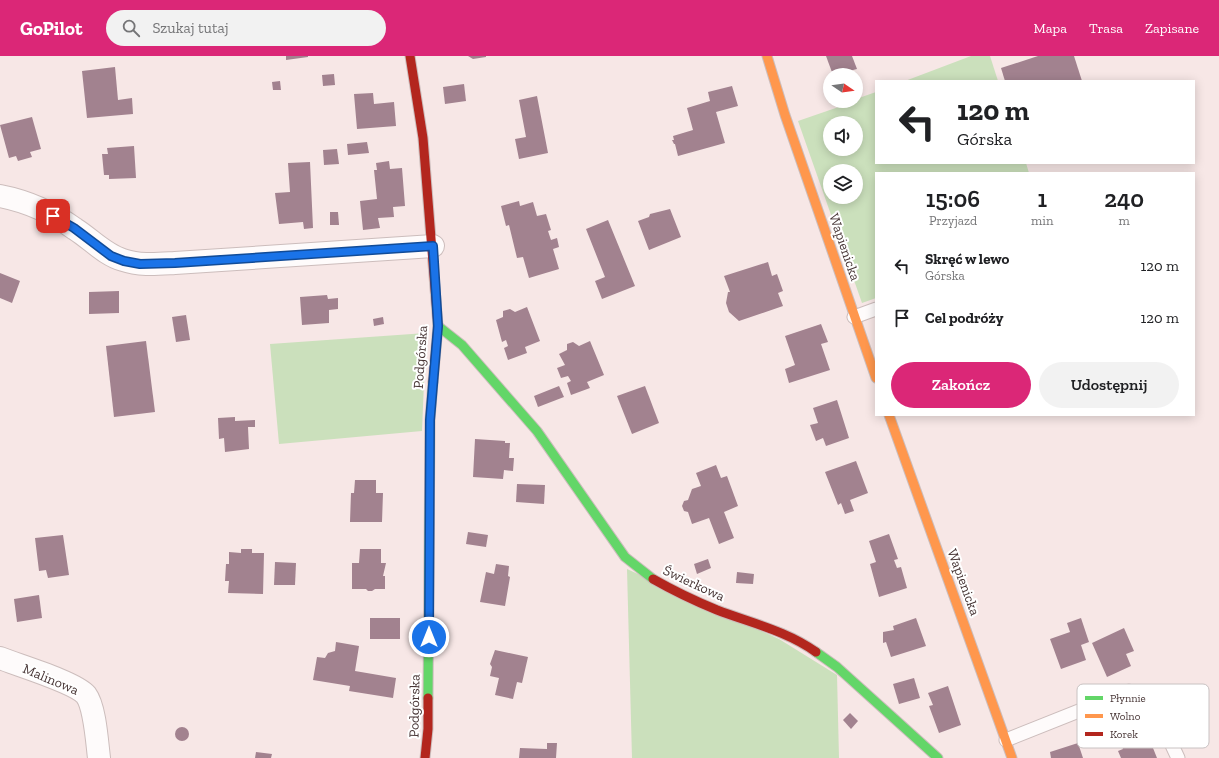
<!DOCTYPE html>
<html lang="pl">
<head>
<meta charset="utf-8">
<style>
	:root { --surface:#fff; --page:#f2f2f2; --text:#202124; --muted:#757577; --accent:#db2777 }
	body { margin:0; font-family:"Zilla Slab",serif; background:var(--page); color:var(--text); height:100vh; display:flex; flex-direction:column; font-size:15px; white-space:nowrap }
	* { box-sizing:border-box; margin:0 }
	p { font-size:13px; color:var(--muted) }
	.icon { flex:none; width:22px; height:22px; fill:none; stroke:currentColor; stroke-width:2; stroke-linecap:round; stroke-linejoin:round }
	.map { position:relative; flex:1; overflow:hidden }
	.details { position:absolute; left:875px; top:116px; width:320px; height:244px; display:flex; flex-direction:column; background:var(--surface); border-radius:0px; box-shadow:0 2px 10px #0003 }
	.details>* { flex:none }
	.banner { position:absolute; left:875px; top:24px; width:320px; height:84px; border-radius:0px; box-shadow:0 2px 10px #0003; background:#fff; color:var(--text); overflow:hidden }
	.needle { width:26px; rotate:103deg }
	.tools { position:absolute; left:823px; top:12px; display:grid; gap:8px }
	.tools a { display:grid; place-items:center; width:40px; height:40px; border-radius:50%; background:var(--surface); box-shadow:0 2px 10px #0003; font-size:20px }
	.pin { position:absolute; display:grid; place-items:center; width:34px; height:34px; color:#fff; margin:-17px; border-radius:8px; box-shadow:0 2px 6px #0006 }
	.me { position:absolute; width:44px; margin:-22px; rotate:0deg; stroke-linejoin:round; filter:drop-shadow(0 0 3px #0008) }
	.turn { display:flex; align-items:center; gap:14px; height:84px; padding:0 16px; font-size:18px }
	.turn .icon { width:52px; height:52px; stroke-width:2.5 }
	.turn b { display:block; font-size:28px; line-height:34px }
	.eta { display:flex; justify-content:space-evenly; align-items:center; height:68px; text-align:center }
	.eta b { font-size:24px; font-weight:600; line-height:28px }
	.action { display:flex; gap:8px; margin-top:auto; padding:8px 16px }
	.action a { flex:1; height:46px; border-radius:24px; background:var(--accent); color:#fff; font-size:16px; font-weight:600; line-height:46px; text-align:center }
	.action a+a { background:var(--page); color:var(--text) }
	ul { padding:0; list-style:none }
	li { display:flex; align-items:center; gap:12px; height:52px; padding:0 16px }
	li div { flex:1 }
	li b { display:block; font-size:15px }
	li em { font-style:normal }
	header { display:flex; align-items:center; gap:24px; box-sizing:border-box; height:56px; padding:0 20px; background:var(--accent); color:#fff }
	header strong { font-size:19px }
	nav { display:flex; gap:22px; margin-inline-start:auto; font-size:14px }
	.search { width:280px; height:36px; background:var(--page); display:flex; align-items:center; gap:10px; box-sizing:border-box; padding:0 14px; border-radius:22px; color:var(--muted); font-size:15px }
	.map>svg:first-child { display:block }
</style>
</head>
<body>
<header>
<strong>GoPilot</strong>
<div class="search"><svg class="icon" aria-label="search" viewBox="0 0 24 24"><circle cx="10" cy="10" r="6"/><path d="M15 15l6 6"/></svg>Szukaj tutaj</div>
<nav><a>Mapa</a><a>Trasa</a><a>Zapisane</a></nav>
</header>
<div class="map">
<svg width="1219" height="702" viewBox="0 0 1219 702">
	<rect width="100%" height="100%" fill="#f7e7e6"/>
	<!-- green -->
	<g fill="#cbe0bc" fill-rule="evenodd">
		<polygon points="971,0 990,0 998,25 905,25"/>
		<path d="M876 36V107H1026L1029 117H876V242L862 247 798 65 856 45V43ZM830 67H856V93H830ZM830 115H856V141H830Z"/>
		<polygon points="426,277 422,375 279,388 270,288"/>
		<polygon points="627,513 779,583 837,619 839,702 632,702"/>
	</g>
	<!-- building -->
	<g fill="#a2828f">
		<polygon points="286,0 308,0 308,1 286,4"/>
		<polygon points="468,0 486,0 486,1 473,3"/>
		<polygon points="826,0 852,0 857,13 833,19"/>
		<polygon points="1038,0 1074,0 1082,25 1005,25 1001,12"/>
		<polygon points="115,11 118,44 132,42 133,58 87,62 82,15"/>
		<polygon points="334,18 335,29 323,30 322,19"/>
		<polygon points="280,25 281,34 273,34 272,26"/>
		<polygon points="464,28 466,45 445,48 443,31"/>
		<polygon points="732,30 738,50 716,56 725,87 678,100 675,88 674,88 672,84 674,84 673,80 693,74 687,52 710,45 708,36"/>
		<polygon points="373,37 374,48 394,46 396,70 357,73 354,38"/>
		<polygon points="537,40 548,97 519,103 515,83 526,81 519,44"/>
		<polygon points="32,61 41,93 30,96 32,101 18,105 16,100 9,102 0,69"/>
		<polygon points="367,86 369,97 348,99 347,88"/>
		<polygon points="134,90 136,122 109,123 109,119 104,119 102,98 108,98 107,92"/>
		<polygon points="337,93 339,108 324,109 323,94"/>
		<polygon points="389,105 390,113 402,112 405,150 393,151 394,161 378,162 380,172 363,174 360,145 377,143 374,114 377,114 376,107"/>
		<polygon points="310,106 313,172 304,173 303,166 279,168 275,137 290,136 288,107"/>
		<polygon points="519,145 520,150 533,146 537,160 546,158 551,174 548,175 551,184 557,182 559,191 553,193 559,213 529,222 523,201 517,202 509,169 506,170 501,150"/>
		<polygon points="670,153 681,181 649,194 638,165 649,161 650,158"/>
		<polygon points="330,156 338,156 339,169 330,169"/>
		<polygon points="608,164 635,230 602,243 595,225 605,221 586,173"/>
		<polygon points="768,206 772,220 777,218 783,235 778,237 783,250 739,265 729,256 726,247 728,236 730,236 724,220"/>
		<polygon points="0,217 20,225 12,247 0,242"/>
		<polygon points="119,235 119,257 89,258 89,236"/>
		<polygon points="327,239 328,243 338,242 338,253 329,254 329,267 302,269 300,241"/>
		<polygon points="527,251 540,285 525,291 527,297 508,304 504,292 508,290 506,284 502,286 496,264 503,261 503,255 510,253 515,256"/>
		<polygon points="186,259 190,284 176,286 172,261"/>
		<polygon points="383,261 384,268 374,270 373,263"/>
		<polygon points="821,268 828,286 821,288 830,314 789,327 785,313 795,309 785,280"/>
		<polygon points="146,285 155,356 114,361 106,290"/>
		<polygon points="590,285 604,319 587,326 590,332 571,339 567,327 571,325 568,320 561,322 557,312 565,309 559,298 567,294 567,288 573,286 579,290"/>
		<polygon points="559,330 564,341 538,351 534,340"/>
		<polygon points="645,330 659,367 632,378 617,340"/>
		<polygon points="837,344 849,382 826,390 823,382 816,385 810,369 818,367 813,352"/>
		<polygon points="235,361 235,365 255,364 255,371 248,371 249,393 225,396 224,382 219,383 218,362"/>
		<polygon points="475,383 505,385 505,387 510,387 509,402 514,402 513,415 504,414 503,423 473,421"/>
		<polygon points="856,405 868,437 850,444 854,455 845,458 841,447 838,449 825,416"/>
		<polygon points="716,409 721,422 727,420 738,450 724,456 734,482 719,488 709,462 692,468 688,456 684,455 682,450 684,445 688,444 692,433 701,430 696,417"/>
		<polygon points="355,424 376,424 376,437 383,437 382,466 350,466 351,437 354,437"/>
		<polygon points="517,428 545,429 544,448 516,446"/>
		<polygon points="468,476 488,479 486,491 466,488"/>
		<polygon points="889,478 898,503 894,504 897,512 901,511 907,532 879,541 870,508 876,506 869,485"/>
		<polygon points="63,479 69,519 48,522 46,514 39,515 35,482"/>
		<polygon points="241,493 252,493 252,497 264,497 263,538 228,537 229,525 225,525 226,508 229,508 229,496 241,497"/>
		<polygon points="360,493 381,493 381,507 386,507 383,520 385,520 385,533 375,533 372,535 368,535 366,533 352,533 352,507 359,507"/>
		<polygon points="708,503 711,512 697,518 694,508"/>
		<polygon points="275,506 296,507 295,529 274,529"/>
		<polygon points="496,508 509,510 508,520 510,521 505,550 480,546 486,516 494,518"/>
		<polygon points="737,516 754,518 753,528 736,527"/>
		<polygon points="39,539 42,562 17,566 14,543"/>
		<rect x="370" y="562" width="30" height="21"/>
		<polygon points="916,562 926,590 891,601 886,586 883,587 883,576 894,574 893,570"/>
		<polygon points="1081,562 1089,586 1081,589 1086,604 1061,613 1050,583 1070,576 1067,567"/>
		<polygon points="1124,572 1134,595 1126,598 1131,610 1107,621 1092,587"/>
		<polygon points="336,586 359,590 355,615 396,622 393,642 349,635 350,630 313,624 317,601 325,602 328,597 335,595"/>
		<polygon points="495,594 528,601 522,627 517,626 513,643 495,639 499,622 490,620 492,611 490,608"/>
		<polygon points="914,622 920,642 899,648 893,628"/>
		<polygon points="948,630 961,669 939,677 929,650 933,649 928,637"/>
		<polygon points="850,657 858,665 851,673 843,664"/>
		<circle cx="182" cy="678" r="7"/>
		<polygon points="1138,675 1143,685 1149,682 1157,702 1121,702 1118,695 1123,693 1119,683"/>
		<polygon points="547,687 557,687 556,702 519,702 520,692 547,693"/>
		<polygon points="1078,687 1083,702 1051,702 1050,696"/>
		<polygon points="256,696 272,698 271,702 255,702"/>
	</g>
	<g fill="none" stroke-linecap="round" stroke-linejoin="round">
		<defs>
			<g id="lane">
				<polyline points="854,261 876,253"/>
				<polyline points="1006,684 1129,635 1150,642 1178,702"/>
			</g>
			<g id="street">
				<path d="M0 140C26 145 53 157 75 173 91 183 105 199 123 204 140 210 158 208 175 207L433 190"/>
				<path d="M0 602C17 609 75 626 86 639 95 651 97 686 99 702"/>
			</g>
			<g id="fast">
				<polyline points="438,270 462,289 537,375 625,501 653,523"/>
				<polyline points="816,596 837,611 938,702"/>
				<polyline points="428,642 430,364 433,326"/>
			</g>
			<g id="slow">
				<polyline points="767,0 785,59 876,322"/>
				<polyline points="889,359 1012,702"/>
			</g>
			<g id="jam">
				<polyline points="410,0 423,82 438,270 433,326"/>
				<path d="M653 523C674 535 695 545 717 554 751 567 787 575 816 596"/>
				<polyline points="425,702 428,673 428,642"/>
			</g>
		</defs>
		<!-- lane casing -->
		<use href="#lane" stroke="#ccbdbc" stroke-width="15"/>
		<!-- street casing -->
		<use href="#street" stroke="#ccbdbc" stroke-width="24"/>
		<!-- fast casing -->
		<use href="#fast" stroke="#ccbdbc" stroke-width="11"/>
		<!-- slow casing -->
		<use href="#slow" stroke="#ccbdbc" stroke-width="11"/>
		<!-- jam casing -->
		<use href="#jam" stroke="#ccbdbc" stroke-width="11"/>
		<!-- lane -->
		<use href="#lane" stroke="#fefbfb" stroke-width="13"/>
		<!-- street -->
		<use href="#street" stroke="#fefbfb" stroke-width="22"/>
		<!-- fast -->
		<use href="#fast" stroke="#63d668" stroke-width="9"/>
		<!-- slow -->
		<use href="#slow" stroke="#ff974d" stroke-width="9"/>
		<!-- jam -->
		<use href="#jam" stroke="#b3261e" stroke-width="9"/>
	</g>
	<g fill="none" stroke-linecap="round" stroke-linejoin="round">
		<defs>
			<polyline id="route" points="53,160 74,172 111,200 124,205 140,208 175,207 433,190 438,270 430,364 429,581"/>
		</defs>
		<!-- route casing -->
		<use href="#route" stroke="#114b97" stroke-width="10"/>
		<!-- route -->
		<use href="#route" stroke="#1a73e8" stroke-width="7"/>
	</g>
	<g text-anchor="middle" stroke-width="4" stroke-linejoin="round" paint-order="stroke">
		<!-- street labels -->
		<g font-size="14" fill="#473535" stroke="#fff">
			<text transform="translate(845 191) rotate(71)" y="5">Wapienicka</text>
			<text transform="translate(420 301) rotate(-86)" y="5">Podgórska</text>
			<text transform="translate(964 526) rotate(70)" y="5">Wapienicka</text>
			<text transform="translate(694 527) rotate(25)" y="5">Świerkowa</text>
			<text transform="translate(51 623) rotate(23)" y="5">Malinowa</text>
			<text transform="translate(414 650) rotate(-89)" y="5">Podgórska</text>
		</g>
	</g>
	<!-- legend -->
	<rect x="1077" y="628" width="132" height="64" rx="6" fill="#fff" stroke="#c8c2c2" stroke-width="1"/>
	<rect x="1085" y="640" width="18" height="4" fill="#63d668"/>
	<rect x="1085" y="658" width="18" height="4" fill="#ff974d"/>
	<rect x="1085" y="676" width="18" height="4" fill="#b3261e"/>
	<g font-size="11" fill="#473535">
		<text x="1110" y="646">Płynnie</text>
		<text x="1110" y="664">Wolno</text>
		<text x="1110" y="682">Korek</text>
	</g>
</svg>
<div class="tools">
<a><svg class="needle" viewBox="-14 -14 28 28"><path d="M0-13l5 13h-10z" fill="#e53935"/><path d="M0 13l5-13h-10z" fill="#757577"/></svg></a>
<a><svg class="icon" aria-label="sound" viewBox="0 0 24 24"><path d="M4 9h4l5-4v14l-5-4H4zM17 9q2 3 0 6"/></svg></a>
<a><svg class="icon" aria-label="layers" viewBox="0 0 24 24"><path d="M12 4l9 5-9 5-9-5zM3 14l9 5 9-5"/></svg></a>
</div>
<div class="pin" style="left:53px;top:160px;background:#d93025"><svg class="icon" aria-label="arrive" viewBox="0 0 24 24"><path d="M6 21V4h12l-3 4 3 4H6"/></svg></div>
<svg class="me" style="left:429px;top:581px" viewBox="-20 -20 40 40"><circle r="17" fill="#1a73e8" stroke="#fff" stroke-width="3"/><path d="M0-11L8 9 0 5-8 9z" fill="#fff"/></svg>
<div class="banner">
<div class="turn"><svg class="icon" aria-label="left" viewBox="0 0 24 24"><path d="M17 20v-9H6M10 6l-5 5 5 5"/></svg><div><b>120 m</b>Górska</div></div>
</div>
<section class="details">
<div class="eta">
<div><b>15:06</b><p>Przyjazd</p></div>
<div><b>1</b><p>min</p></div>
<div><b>240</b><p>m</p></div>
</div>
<ul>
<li><svg class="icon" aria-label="left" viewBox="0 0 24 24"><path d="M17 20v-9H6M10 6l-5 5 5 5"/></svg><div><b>Skręć w lewo</b><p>Górska</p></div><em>120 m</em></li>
<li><svg class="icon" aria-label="arrive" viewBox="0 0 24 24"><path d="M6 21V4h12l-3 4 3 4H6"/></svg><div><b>Cel podróży</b></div><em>120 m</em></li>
</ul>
<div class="action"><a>Zakończ</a><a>Udostępnij</a></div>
</section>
</div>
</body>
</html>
